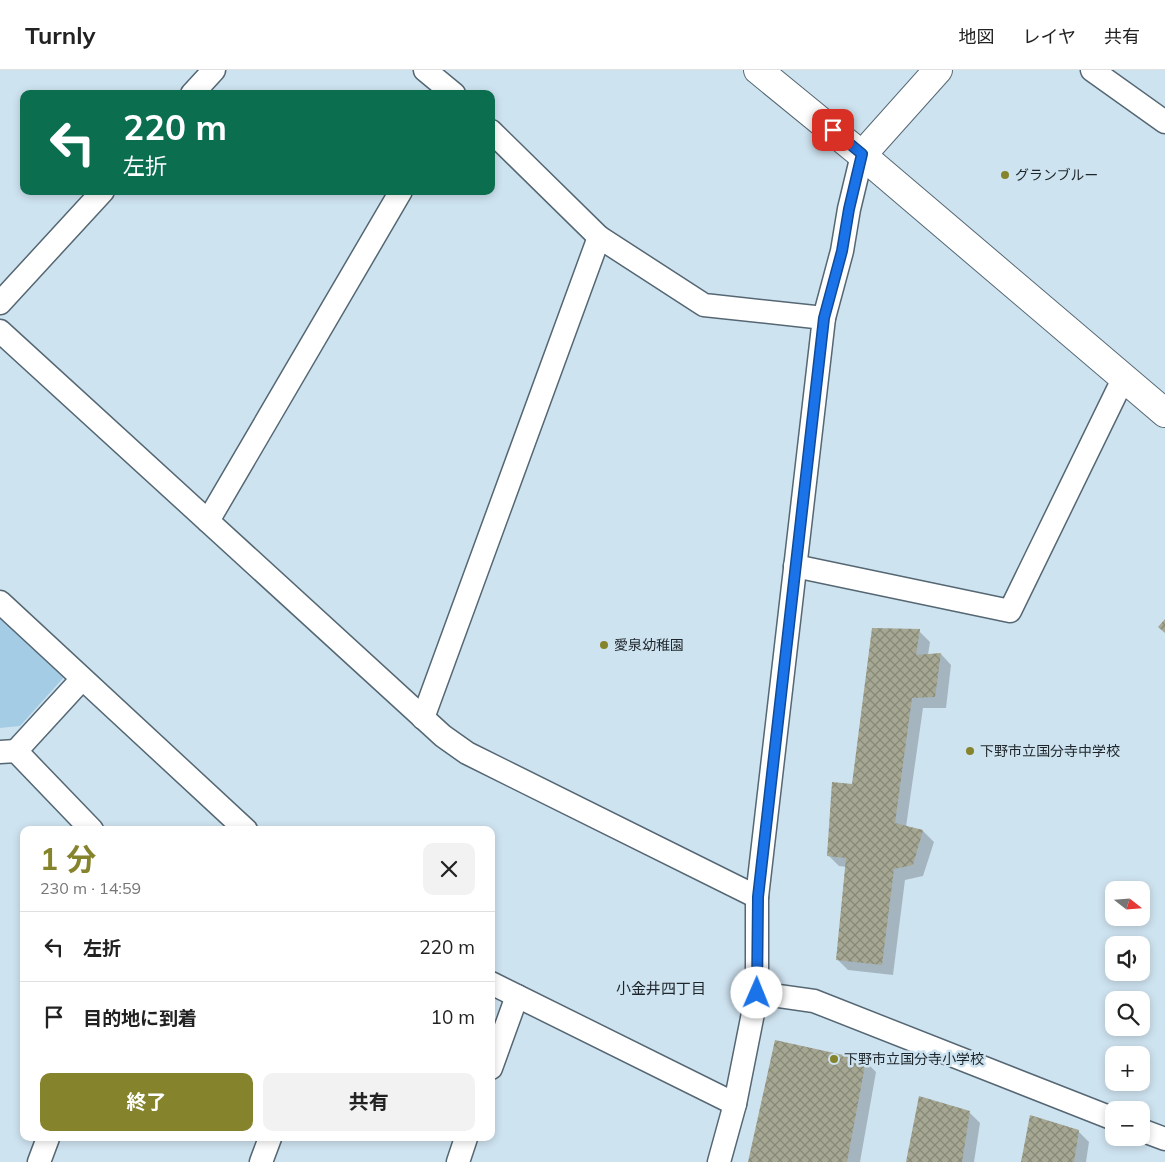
<!DOCTYPE html>
<html lang="ja">
<head>
<meta charset="utf-8">
<style>
	:root { --surface:#fff; --page:#f2f2f2; --text:#222; --muted:#767676; --line:#e0e0e0; --accent:#85832c }
	body { margin:0; font-family:Mulish,"Noto Sans JP",sans-serif; background:var(--page); color:var(--text); height:100vh; display:flex; flex-direction:column; font-size:19px; white-space:nowrap }
	* { box-sizing:border-box; margin:0 }
	p { font-size:16px; color:var(--muted) }
	.icon { flex:none; width:28px; height:28px; fill:none; stroke:currentColor; stroke-width:2; stroke-linecap:round; stroke-linejoin:round }
	.map { position:relative; flex:1; overflow:hidden }
	.drawer { position:absolute; left:20px; top:756px; width:475px; height:315px; display:flex; flex-direction:column; background:var(--surface); border-radius:10px; box-shadow:0 2px 8px #0003 }
	.drawer>* { flex:none }
	.top-card { position:absolute; left:20px; top:20px; width:475px; height:105px; border-radius:10px; box-shadow:0 2px 8px #0003; background:#0b6e4f; color:#fff; overflow:hidden }
	.needle { width:32px; rotate:107deg }
	.controls { position:absolute; left:1105px; top:811px; display:grid; gap:10px }
	.controls a { display:grid; place-items:center; width:45px; height:45px; border-radius:10px; background:var(--surface); box-shadow:0 2px 8px #0003; font-size:25px }
	.pin { position:absolute; display:grid; place-items:center; width:42px; height:42px; color:#fff; margin:-21px; border-radius:10px; box-shadow:0 2px 8px #0006 }
	.me { position:absolute; width:55px; margin:-28px; rotate:1deg; stroke-linejoin:round; filter:drop-shadow(0 0 4px #0008) }
	.turn { display:flex; align-items:center; gap:18px; height:105px; padding:0 20px; font-size:22px }
	.turn .icon { width:65px; height:65px; stroke-width:2.5 }
	.turn b { display:block; font-size:35px; line-height:42px }
	.round { display:grid; place-items:center; flex:none; width:52px; height:52px; border-radius:10px; background:var(--page) }
	.headline { display:flex; align-items:center; justify-content:space-between; height:85px; padding:0 20px }
	h1 { font-size:30px; font-weight:700; line-height:38px; color:var(--accent) }
	.primary-button { display:flex; gap:10px; margin-top:auto; padding:10px 20px }
	.primary-button a { flex:1; height:58px; border-radius:10px; background:var(--accent); color:#fff; font-size:20px; font-weight:700; line-height:58px; text-align:center }
	.primary-button a+a { background:var(--page); color:var(--text) }
	ul { padding:0; list-style:none }
	li { display:flex; align-items:center; gap:15px; height:70px; padding:0 20px; border-top:1px solid var(--line) }
	li div { flex:1 }
	li b { display:block; font-size:19px }
	li em { font-style:normal }
	header { display:flex; align-items:center; gap:30px; box-sizing:border-box; height:70px; padding:0 25px; background:var(--surface); border-bottom:1px solid var(--line) }
	header strong { font-size:24px }
	nav { display:flex; gap:28px; margin-inline-start:auto; font-size:18px }
	.map>svg:first-child { display:block }
</style>
</head>
<body>
<header>
<strong>Turnly</strong>
<nav><a>地図</a><a>レイヤ</a><a>共有</a></nav>
</header>
<div class="map">
<svg width="1165" height="1092" viewBox="0 0 1165 1092">
	<defs>
		<pattern id="building-cross-hatch" width="8" height="8" patternUnits="userSpaceOnUse" patternTransform="scale(1.25)"><rect width="8" height="8" fill="#a7a893"/><path d="M0 0l8 8M0 8l8-8" fill="none" stroke="#878978"/></pattern>
	</defs>
	<rect width="100%" height="100%" fill="#cee3f0"/>
	<!-- park -->
	<polygon fill="#a5cce5" points="0,546 65,606 20,656 0,658"/>
	<!-- shadow -->
	<g fill="#0003">
		<polygon points="919,561 930,572 928,585 941,584 951,595 946,638 923,638 906,757 923,761 934,772 923,806 905,810 893,905 848,900 837,889 847,797 839,796 828,785 853,716"/>
		<polygon points="865,991 876,1002 860,1092 749,1092"/>
		<polygon points="969,1042 980,1053 974,1092 907,1092"/>
		<polygon points="1078,1061 1089,1072 1086,1092 1022,1092"/>
	</g>
	<!-- building -->
	<g fill="url(#building-cross-hatch)">
		<polygon points="1165,549 1165,563 1158,557"/>
		<polygon points="872,558 920,559 916,585 941,583 935,627 912,628 895,753 923,760 913,795 894,799 882,895 836,890 846,788 827,786 832,712 852,714"/>
		<polygon points="775,970 866,990 847,1092 748,1092"/>
		<polygon points="919,1026 970,1041 962,1092 906,1092"/>
		<polygon points="1030,1045 1079,1060 1074,1092 1021,1092"/>
	</g>
	<g fill="none" stroke-linecap="round" stroke-linejoin="round">
		<defs>
			<g id="minor">
				<polyline points="425,0 454,24"/>
				<polyline points="1092,0 1165,52"/>
				<polyline points="192,24 214,0"/>
				<polyline points="491,61 599,167 704,235 824,248"/>
				<polyline points="0,233 103,121"/>
				<polyline points="0,261 443,666 467,683 757,827"/>
				<polyline points="208,451 401,121"/>
				<polyline points="795,496 1010,541 1124,307"/>
				<polyline points="0,532 246,760"/>
				<polyline points="423,648 599,167"/>
				<polyline points="16,681 82,609"/>
				<polyline points="0,682 16,681 92,760"/>
				<polyline points="491,913 735,1034"/>
				<polyline points="757,923 814,931 1114,1049"/>
				<polyline points="491,998 517,926"/>
				<polyline points="1141,1060 1165,1069"/>
				<polyline points="39,1092 48,1068"/>
				<polyline points="261,1092 270,1068"/>
				<polyline points="458,1092 466,1068"/>
				<polyline points="719,1092 735,1034 757,923 757,827 824,248 842,181 849,139 862,85"/>
			</g>
			<g id="tertiary">
				<polyline points="758,0 862,85 1165,343"/>
				<polyline points="862,85 938,0"/>
			</g>
		</defs>
		<!-- minor casing -->
		<use href="#minor" stroke="#556773" stroke-width="25"/>
		<!-- tertiary casing -->
		<use href="#tertiary" stroke="#556773" stroke-width="30"/>
		<!-- minor -->
		<use href="#minor" stroke="#fff" stroke-width="22"/>
		<!-- tertiary -->
		<use href="#tertiary" stroke="#fff" stroke-width="28"/>
	</g>
	<g fill="none" stroke-linecap="round" stroke-linejoin="round">
		<defs>
			<polyline id="route" points="757,923 758,827 824,248 842,181 849,139 862,84 833,60"/>
		</defs>
		<!-- route casing -->
		<use href="#route" stroke="#114b97" stroke-width="12"/>
		<!-- route -->
		<use href="#route" stroke="#1a73e8" stroke-width="9"/>
	</g>
	<!-- markers -->
	<g fill="#85832c" stroke="#cee3f0" stroke-width="2">
		<circle cx="1005" cy="105" r="5"/>
		<circle cx="604" cy="575" r="5"/>
		<circle cx="970" cy="681" r="5"/>
		<circle cx="834" cy="989" r="5"/>
	</g>
	<g text-anchor="middle" stroke-width="5" stroke-linejoin="round" paint-order="stroke">
		<!-- poi labels -->
		<g font-size="14" fill="#1e252a" stroke="#cee3f0" text-anchor="start">
			<text x="1015" y="110">グランブルー</text>
			<text x="614" y="580">愛泉幼稚園</text>
			<text x="980" y="686">下野市立国分寺中学校</text>
			<text x="844" y="994">下野市立国分寺小学校</text>
		</g>
		<!-- neighbourhood labels -->
		<g font-size="15" fill="#1e252a" stroke="#cee3f0">
			<text x="661" y="924">小金井四丁目</text>
		</g>
	</g>
</svg>
<div class="controls">
<a><svg class="needle" viewBox="-14 -14 28 28"><path d="M0-13l5 13h-10z" fill="#e53935"/><path d="M0 13l5-13h-10z" fill="#767676"/></svg></a>
<a><svg class="icon" aria-label="sound" viewBox="0 0 24 24"><path d="M4 9h4l5-4v14l-5-4H4zM17 9q2 3 0 6"/></svg></a>
<a><svg class="icon" aria-label="search" viewBox="0 0 24 24"><circle cx="10" cy="10" r="6"/><path d="M15 15l6 6"/></svg></a>
<a>+</a>
<a>−</a>
</div>
<div class="pin" style="left:833px;top:60px;background:#d93025"><svg class="icon" aria-label="arrive" viewBox="0 0 24 24"><path d="M6 21V4h12l-3 4 3 4H6"/></svg></div>
<svg class="me" style="left:757px;top:923px" viewBox="-20 -20 40 40"><circle r="19" fill="#fff"/><path d="M0-13L10 11 0 6-10 11z" fill="#1a73e8"/></svg>
<div class="top-card">
<div class="turn"><svg class="icon" aria-label="left" viewBox="0 0 24 24"><path d="M17 20v-9H6M10 6l-5 5 5 5"/></svg><div><b>220 m</b>左折</div></div>
</div>
<section class="drawer">
<div class="headline"><div><h1>1 分</h1><p>230 m · 14:59</p></div><a class="round"><svg class="icon" aria-label="close" viewBox="0 0 24 24"><path d="M6 6l12 12M18 6L6 18"/></svg></a></div>
<ul>
<li><svg class="icon" aria-label="left" viewBox="0 0 24 24"><path d="M17 20v-9H6M10 6l-5 5 5 5"/></svg><div><b>左折</b></div><em>220 m</em></li>
<li><svg class="icon" aria-label="arrive" viewBox="0 0 24 24"><path d="M6 21V4h12l-3 4 3 4H6"/></svg><div><b>目的地に到着</b></div><em>10 m</em></li>
</ul>
<div class="primary-button"><a>終了</a><a>共有</a></div>
</section>
</div>
</body>
</html>
